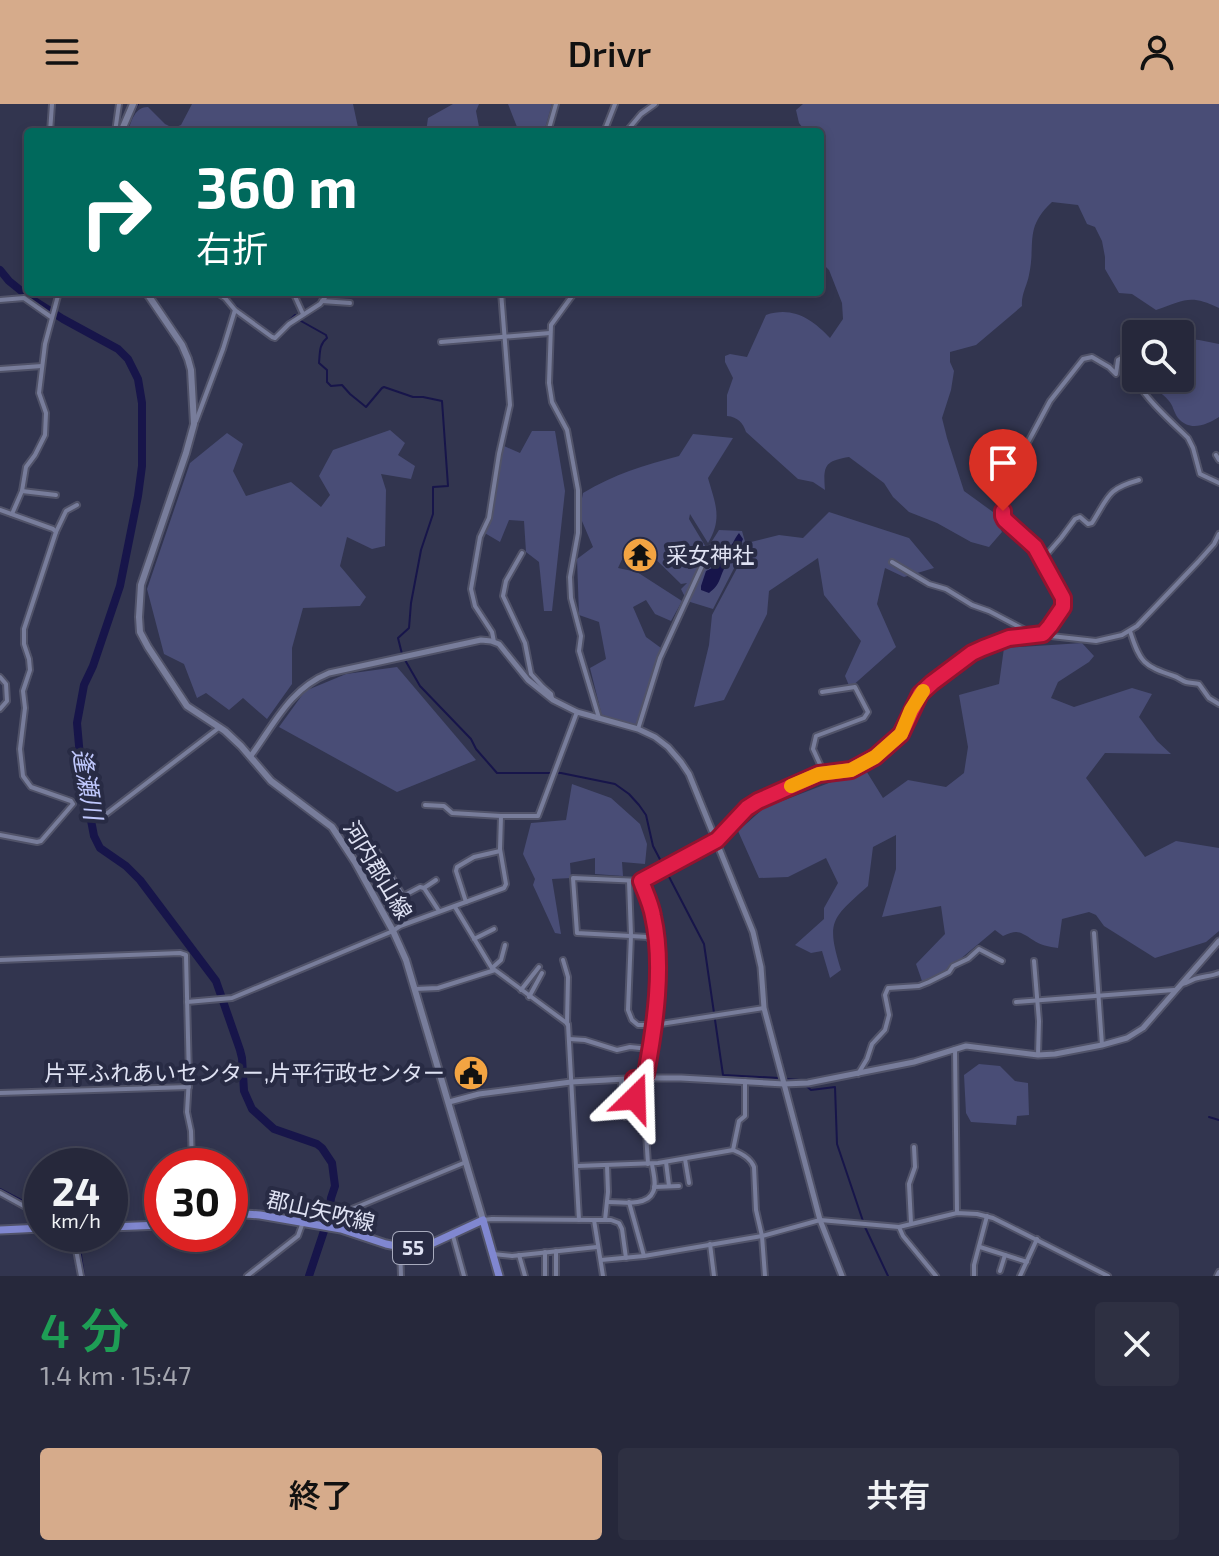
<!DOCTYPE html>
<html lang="ja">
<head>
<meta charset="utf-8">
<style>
	:root { --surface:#26283b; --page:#2e3042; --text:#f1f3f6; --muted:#a4a6af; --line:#424455; --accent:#d6ab8b }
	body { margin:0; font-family:"Exo 2","Noto Sans JP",sans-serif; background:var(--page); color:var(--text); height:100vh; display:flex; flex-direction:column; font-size:30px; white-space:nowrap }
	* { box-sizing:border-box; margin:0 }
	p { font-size:26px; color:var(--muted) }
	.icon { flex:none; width:44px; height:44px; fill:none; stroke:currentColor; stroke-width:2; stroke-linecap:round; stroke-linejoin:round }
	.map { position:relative; height:1172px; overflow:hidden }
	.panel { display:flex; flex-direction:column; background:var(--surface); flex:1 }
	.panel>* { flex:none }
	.top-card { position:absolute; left:24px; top:24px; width:800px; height:168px; border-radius:8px; box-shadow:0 4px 12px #0003,0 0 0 2px var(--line); background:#00695c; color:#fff; overflow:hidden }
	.controls { position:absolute; left:1122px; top:216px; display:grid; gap:16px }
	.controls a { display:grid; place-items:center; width:72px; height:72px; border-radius:8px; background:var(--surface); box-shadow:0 4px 12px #0003,0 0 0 2px var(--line); font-size:40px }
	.speed { position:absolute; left:24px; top:1044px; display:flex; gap:16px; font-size:40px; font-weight:700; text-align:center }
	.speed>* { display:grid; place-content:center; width:104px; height:104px; border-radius:50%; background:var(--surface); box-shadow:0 4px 12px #0003,0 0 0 2px var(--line); line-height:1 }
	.speed small { font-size:20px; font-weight:400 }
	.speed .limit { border:12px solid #d22; background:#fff; color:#111 }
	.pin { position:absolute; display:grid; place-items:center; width:68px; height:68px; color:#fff; margin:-82px -34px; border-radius:50% 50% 50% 0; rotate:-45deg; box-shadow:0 0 8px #0007 }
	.pin .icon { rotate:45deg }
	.me { position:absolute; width:88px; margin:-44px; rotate:22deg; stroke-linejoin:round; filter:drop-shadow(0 0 6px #0008) }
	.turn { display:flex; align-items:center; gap:28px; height:168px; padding:0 40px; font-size:36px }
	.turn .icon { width:104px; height:104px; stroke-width:2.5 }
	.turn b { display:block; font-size:56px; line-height:68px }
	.round { display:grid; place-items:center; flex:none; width:84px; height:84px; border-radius:8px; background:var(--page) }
	.summary { display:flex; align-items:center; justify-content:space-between; height:136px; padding:0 40px }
	h1 { font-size:48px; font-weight:600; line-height:60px; color:#1e9e55 }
	.cta { display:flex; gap:16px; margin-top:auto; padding:16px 40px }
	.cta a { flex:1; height:92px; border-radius:8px; background:var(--accent); color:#111; font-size:32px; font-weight:600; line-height:92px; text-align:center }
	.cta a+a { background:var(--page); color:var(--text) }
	header { display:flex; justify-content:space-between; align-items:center; height:104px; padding:0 40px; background:var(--accent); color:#111; font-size:36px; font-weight:600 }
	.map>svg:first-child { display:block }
</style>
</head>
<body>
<header><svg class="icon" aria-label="menu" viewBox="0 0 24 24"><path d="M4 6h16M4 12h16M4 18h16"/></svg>Drivr<svg class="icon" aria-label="person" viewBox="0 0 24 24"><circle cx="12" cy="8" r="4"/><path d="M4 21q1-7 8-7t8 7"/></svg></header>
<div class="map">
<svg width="1219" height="1172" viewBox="0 0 1219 1172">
	<rect width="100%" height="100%" fill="#32354f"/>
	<!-- green -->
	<g fill="#494d76">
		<path d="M192 0H353L359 28H128C131 17 135 3 148 3L165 20 173 24 181 21Z"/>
		<polygon points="453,0 479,0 476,7 480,28 426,28 428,14"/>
		<polygon points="508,0 552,0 544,28 519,28"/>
		<path d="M803 0H1219V204C1190 190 1185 196 1156 206L1132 190 1119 189 1105 165V153L1102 137 1095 123 1087 120 1078 101 1052 98C1024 124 1036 139 1029 171 1027 182 1021 190 1022 202L976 241 950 248V258L954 267 951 286 942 314 947 334 964 387 993 408 1002 428 989 443 971 438 937 419 909 408 893 393 884 379 849 353C825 357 823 361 825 386L813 378 798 375 746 328C743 319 738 313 727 312V291L733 274 725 258V252L730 250 747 253 766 211C793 202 812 215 830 234L843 215 842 199 829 166 820 157V28H806L799 19 796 6Z"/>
		<path d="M1180 234 1199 236 1219 240V313C1206 321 1190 328 1178 314 1174 309 1173 301 1169 297 1162 288 1151 284 1146 274H1180Z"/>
		<polygon points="390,326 405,339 398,351 415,362 411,375 381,370 386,386 385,442 372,445 347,433 340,462 366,493 360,502 303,504 292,544 292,580 267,615 243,594 229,606 206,589 197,594 184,560 164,550 147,485 190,359 227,329 243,340 233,367 246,392 291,378 321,403 330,391 319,372 333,346"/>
		<polygon points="532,327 555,327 565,387 552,507 544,507 539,458 526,448 524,417 509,416 500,438 483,428 504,342 520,349"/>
		<path d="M693 330 733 334 708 374C715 399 723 414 708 439L690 410 689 415 707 445 719 426 742 427 746 441 713 505 687 497 681 485 687 479 681 480 638 438 624 451 618 464 637 468 682 497 671 517 655 510 646 496 633 503 646 533 661 544 637 622 603 616 590 564 606 555 599 518 579 511 577 455 593 443 579 410 583 389C615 370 644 361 679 352Z"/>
		<polygon points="829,408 909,434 934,464 904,473 885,464 877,500 896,543 850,584 845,572 861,537 824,491 818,454 769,487 767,510 724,596 694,603 709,541 712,511 751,438 779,431 803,434"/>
		<path d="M1082 539 1094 552 1089 558 1058 578 1051 594 1074 603 1132 584 1152 590 1139 613 1157 637 1171 650 1105 649 1086 674 1145 753 1176 737 1219 744V827L1206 838 1155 854 1104 822 1096 811 1089 808 1062 815 1058 844C1049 843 1040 841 1033 836 1020 828 1018 825 1003 832L995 826 946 867 922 877 916 860 945 830 941 802 882 813 896 765V731L873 743 868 782C831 815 826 817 841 866L830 874 822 847 811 849 795 841 824 815V804L838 779 826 754 788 773 759 774 738 727 764 704 865 665 883 694 908 676 946 683 964 669 968 643 959 591 999 580 1004 544Z"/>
		<polygon points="397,563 476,656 397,688 279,623 305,587 346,570"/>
		<polygon points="572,680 611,694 640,720 647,740 645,760 622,758 623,772 595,770 595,754 570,759 571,774 552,775 561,830 555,829 533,781 535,775 523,750 531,719 566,716"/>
		<polygon points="979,960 1000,962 1015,977 1028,979 1029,1011 1017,1012 1016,1021 971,1018 966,1009 964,971"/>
	</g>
	<!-- water -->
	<path fill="#17154a" d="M739 429 743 435C739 446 731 453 725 463 719 474 721 480 709 489L701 486V482L706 467 712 464 714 460 710 454V451L719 442 721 446H727C733 441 734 435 739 429Z"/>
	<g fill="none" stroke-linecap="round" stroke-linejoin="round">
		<!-- stream -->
		<g stroke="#17154a" stroke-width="2">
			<polyline points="131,13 138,0"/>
			<path d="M227 194 241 207 274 231 295 211 301 217 326 231 327 234C319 240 320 249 319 259L327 266V278L331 282 342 281 350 290 366 303 382 284 384 283 413 293H423L442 297 448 382 433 383V410L421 446 411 499 409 524 398 534 402 550"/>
			<polyline points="405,556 420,582 471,635 476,645 497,669 561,669 615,680 629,690 639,701 646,711 653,742 704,840 723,971 779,974"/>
			<polyline points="786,975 799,976"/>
			<polyline points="804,980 811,986 835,983 837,1040 865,1123 888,1172"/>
			<polyline points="1209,1013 1219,1016"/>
			<polyline points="0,1085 42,1107"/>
			<polyline points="78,1130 84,1172"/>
		</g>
		<!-- river -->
		<polyline stroke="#17154a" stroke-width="8" points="0,166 9,177 30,194 63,215 118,245 128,255 138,275 142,299 142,362 138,392 120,482 93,562 84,581 77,619 81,664 94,732 100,744 126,762 140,776 216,877 240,946 242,954 244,987 252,1005 274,1025 317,1040 322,1044 332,1059 335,1082 331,1094 329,1112 309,1172"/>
		<defs>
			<g id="minor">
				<polyline points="549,25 557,28"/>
				<polyline points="50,28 52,0"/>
				<polyline points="115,28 119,0"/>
				<polyline points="548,28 556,0"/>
				<polyline points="604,28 615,0"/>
				<polyline points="626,28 641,10 655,0"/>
				<polyline points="216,188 225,194 235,206 272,233 275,234 289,220 320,200 329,188"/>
				<polyline points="293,188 303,210"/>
				<polyline points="575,188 551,221 549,279 552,298 567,326 578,386 578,429 570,473 571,494 581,532 579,547 599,614"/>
				<polyline points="0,196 24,194 51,213"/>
				<polyline points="322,197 350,199"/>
				<polyline points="441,238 550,229"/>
				<polyline points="0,265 42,262"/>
				<polyline points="196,317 223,245 235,206"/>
				<polyline points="1216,351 1219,356"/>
				<polyline points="22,387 56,391"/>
				<polyline points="0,406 53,425 56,428 24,525 24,540 29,555 30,566 23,587 25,604 20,645 23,672 31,683 71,697 73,700 41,737 37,738 0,731"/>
				<polyline points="12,410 22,387 26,363 35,351 45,331 46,309 39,289 45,240 59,188"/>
				<polyline points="56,428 66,407 77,401"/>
				<polyline points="522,449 506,477 503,492 525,539 531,570 543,583 551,590 552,595"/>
				<path d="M1042 456 1061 434 1075 415 1080 413 1088 420 1092 419C1109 392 1107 385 1139 376"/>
				<polyline points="892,458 929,480 946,485 972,501 989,507 1031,529"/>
				<path d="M1130 527C1140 559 1144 562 1174 572 1178 573 1182 577 1186 578 1190 579 1195 579 1199 580L1209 594 1219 600"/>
				<path d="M1043 530C1051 520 1063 507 1063 494L1035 443 1005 416 1003 412V407L1014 378 1020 354 1026 342 1050 297 1083 255 1092 253 1109 263 1116 270 1118 256 1125 252H1130C1128 282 1168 314 1188 334L1193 344 1200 370 1219 379"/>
				<polyline points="494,538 492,528 475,502 471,485 480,433 489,414 499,350 510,301 501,188"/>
				<polyline points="0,573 6,580 7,597 0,605"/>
				<polyline points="822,588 855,583 868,608 864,614 816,632 813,645 824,669"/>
				<polyline points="638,625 660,554 702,462"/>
				<polyline points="425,701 444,702 452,709 501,712"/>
				<polyline points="101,714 220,623"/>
				<polyline points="376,746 403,792 420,783 424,784"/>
				<polyline points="436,776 424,784 439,807"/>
				<polyline points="629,777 631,831 628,906 632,916 638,921 654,921 764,904"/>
				<path d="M641 777C645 788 650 800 653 812 663 853 657 934 644 974"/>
				<polyline points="466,798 456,767 457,763 474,753 500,747"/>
				<polyline points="455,803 493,866"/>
				<polyline points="1094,829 1102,941"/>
				<polyline points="474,835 494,825"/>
				<polyline points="656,844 648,833 577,829 573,774 641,777 717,736 743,707 758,697 819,670 848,667 865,659 882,648 901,630 917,594 926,584 972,549 983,544 1009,534 1033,530 1096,537 1122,531 1137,522 1198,458 1214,440 1219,430"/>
				<polyline points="0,856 180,849 186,851 189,974 187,1008 191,1027 192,1062"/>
				<polyline points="563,856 568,873 567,920"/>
				<polyline points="1034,857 1039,917 1038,951"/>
				<polyline points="492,864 501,856 505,841"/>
				<path d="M1182 880C1189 879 1192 875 1198 874 1205 872 1212 872 1219 869"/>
				<polyline points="415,885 438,884 495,866 568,920 579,1116"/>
				<polyline points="521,886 539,863"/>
				<polyline points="529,893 542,869"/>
				<polyline points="187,898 232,894 393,827 400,822 504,784 506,780 500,745 501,712 538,712 577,608"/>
				<polyline points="1016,898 1174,886"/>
				<polyline points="569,935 585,936 617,946 630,943 650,945"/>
				<polyline points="955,945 957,1109"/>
				<polyline points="858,970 867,955 872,940 885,926 889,911 885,891 888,884 919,882 929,878 949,868 953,862 968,855 979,845 1002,857"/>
				<polyline points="621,976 623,1011 625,1013 636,1012 639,1005 635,994 634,975"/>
				<polyline points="0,989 189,983"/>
				<polyline points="646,1029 648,1060"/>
				<polyline points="733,1046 739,1017 745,1012 745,977"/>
				<polyline points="685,1055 689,1079"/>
				<polyline points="666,1058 669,1082"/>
				<path d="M577 1062 658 1059 733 1046C741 1049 751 1055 754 1063L756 1106 762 1132 765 1172"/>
				<polyline points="654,1083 679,1082"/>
				<polyline points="0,1089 42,1112"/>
				<path d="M607 1098C620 1098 647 1103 653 1088 657 1081 653 1068 652 1060"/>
				<polyline points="629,1098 644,1152"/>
				<polyline points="483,1116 492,1115 594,1116 603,1172"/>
				<polyline points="594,1116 611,1116 619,1119 622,1125 626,1154"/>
				<polyline points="605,1116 608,1088 607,1061"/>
				<polyline points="911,1119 909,1080 915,1063 914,1043"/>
				<polyline points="899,1123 903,1132 936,1172"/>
				<polyline points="342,1126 346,1109 352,1105 466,1058"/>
				<polyline points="73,1130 81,1172"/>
				<polyline points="453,1132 464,1172"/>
				<polyline points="710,1140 714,1172"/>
				<polyline points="980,1143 1027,1158"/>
				<polyline points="400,1144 401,1172"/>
				<polyline points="556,1147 556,1172"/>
				<polyline points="493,1150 512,1152 597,1143"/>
				<polyline points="519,1151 525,1172"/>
				<polyline points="601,1156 644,1152 762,1132 820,1116 899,1123 957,1109 977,1110 993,1114 1108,1172"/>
				<polyline points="1000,1167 1005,1151"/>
				<polyline points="247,1172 298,1132 303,1118"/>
				<polyline points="545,1172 545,1148"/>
				<polyline points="974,1172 974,1161 987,1112"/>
				<polyline points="1020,1172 1037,1135"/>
				<polyline points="1217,1172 1219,1168"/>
			</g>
			<g id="tertiary">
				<path d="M250 653C274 621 289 585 329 569L481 536 491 537 499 540 528 576 553 596 577 608 638 625 655 633 668 643 681 658 689 670 753 828 761 863 764 904 820 1116 842 1172"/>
				<polyline points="449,998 479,990 571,978 644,974 681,974 784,980 808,979 914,958 966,942 1038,951 1055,950 1102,941 1127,934 1143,924 1219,837"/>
			</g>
			<g id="secondary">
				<polyline points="121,28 133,0"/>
				<polyline points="146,188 182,241 188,255 191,266 194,320 186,349 141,481 139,513 140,528 148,543 187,602 225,627 241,642 271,677 332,723 355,758 393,827 406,856 483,1116"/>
			</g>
			<g id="primary">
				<polyline points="230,1109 260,1111 341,1125 386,1140 406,1144 417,1144 431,1140 483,1116 499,1172"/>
				<polyline points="110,1123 162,1121"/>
				<polyline points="0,1126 42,1124"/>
			</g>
		</defs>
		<!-- minor casing -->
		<use href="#minor" stroke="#515369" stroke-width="8"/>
		<!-- tertiary casing -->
		<use href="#tertiary" stroke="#515369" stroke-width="9"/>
		<!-- secondary casing -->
		<use href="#secondary" stroke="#515369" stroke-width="10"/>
		<!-- primary casing -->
		<use href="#primary" stroke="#515369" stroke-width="11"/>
		<!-- minor -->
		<use href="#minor" stroke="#787d9b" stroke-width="4"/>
		<!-- tertiary -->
		<use href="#tertiary" stroke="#787d9b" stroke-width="5"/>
		<!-- secondary -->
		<use href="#secondary" stroke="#787d9b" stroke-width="6"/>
		<!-- primary -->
		<use href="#primary" stroke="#8087d0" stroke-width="7"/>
	</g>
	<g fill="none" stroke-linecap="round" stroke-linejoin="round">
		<defs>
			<path id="route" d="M635 994 634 975 644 974 646 970C655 922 664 861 653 812 651 800 645 788 641 777L717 736 747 704 758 697 819 670 851 666 875 653 901 630 920 590 932 579 972 549 983 544 1009 534 1043 530 1050 522 1063 503V494L1035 443 1005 416 1003 412V407"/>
		</defs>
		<!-- route casing -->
		<use href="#route" stroke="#92132f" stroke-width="20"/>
		<!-- route -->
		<use href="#route" stroke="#e11d48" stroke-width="14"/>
		<!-- slow -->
		<polyline stroke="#f59e0b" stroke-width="14" points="791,682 819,670 851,666 875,653 901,630 911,606 923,587"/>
	</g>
	<!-- icons -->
	<defs>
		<symbol id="temple-disc" viewBox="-11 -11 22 22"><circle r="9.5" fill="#f3a442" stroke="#282b44"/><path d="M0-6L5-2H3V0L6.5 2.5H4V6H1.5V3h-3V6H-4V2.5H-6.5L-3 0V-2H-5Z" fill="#111"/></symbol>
		<symbol id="civic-disc" viewBox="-11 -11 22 22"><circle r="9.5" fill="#f3a442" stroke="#282b44"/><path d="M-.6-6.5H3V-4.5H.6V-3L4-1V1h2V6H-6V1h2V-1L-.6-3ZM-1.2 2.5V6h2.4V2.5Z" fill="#111"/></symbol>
	</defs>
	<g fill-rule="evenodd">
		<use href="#temple-disc" x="620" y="431" width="40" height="40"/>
		<use href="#civic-disc" x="451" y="949" width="40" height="40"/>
	</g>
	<g text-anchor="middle" stroke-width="8" stroke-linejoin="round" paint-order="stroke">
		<!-- shield labels -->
		<rect fill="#282b44" stroke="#a8abbe" stroke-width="2" x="393" y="1128" width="40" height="32" rx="6"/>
		<g font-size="20" font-weight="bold" fill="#dfe2f3">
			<text x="413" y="1151">55</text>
		</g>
		<!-- poi labels -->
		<g font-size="22" fill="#dfe2f3" stroke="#282b44" text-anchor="start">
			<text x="666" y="459">采女神社</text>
			<text x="445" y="977" text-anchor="end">片平ふれあいセンター,片平行政センター</text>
		</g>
		<!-- street labels -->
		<g font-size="22" fill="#dfe2f3" stroke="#282b44">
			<text transform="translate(378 766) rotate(59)" y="8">河内郡山線</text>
			<text transform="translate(321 1107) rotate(13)" y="8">郡山矢吹線</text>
		</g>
		<!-- water labels -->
		<g font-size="24" font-style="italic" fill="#c0c8fd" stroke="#282b44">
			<text transform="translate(87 680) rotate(80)" y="8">逢瀬川</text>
		</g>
	</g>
</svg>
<div class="controls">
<a><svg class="icon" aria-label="search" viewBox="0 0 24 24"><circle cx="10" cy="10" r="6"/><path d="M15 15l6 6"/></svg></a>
</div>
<div class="speed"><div>24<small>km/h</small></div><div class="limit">30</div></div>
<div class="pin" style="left:1003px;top:407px;background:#d93025"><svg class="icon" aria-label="arrive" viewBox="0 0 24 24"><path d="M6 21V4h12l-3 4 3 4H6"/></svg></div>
<svg class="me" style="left:635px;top:994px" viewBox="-20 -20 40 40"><path d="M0-17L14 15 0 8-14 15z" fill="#e11d48" stroke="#fff" stroke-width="4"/></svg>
<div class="top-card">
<div class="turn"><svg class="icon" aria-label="right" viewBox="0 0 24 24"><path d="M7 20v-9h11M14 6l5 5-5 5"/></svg><div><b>360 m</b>右折</div></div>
</div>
</div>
<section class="panel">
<div class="summary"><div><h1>4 分</h1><p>1.4 km · 15:47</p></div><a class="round"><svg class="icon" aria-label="close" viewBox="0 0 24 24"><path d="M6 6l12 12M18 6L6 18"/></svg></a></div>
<div class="cta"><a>終了</a><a>共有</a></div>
</section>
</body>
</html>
